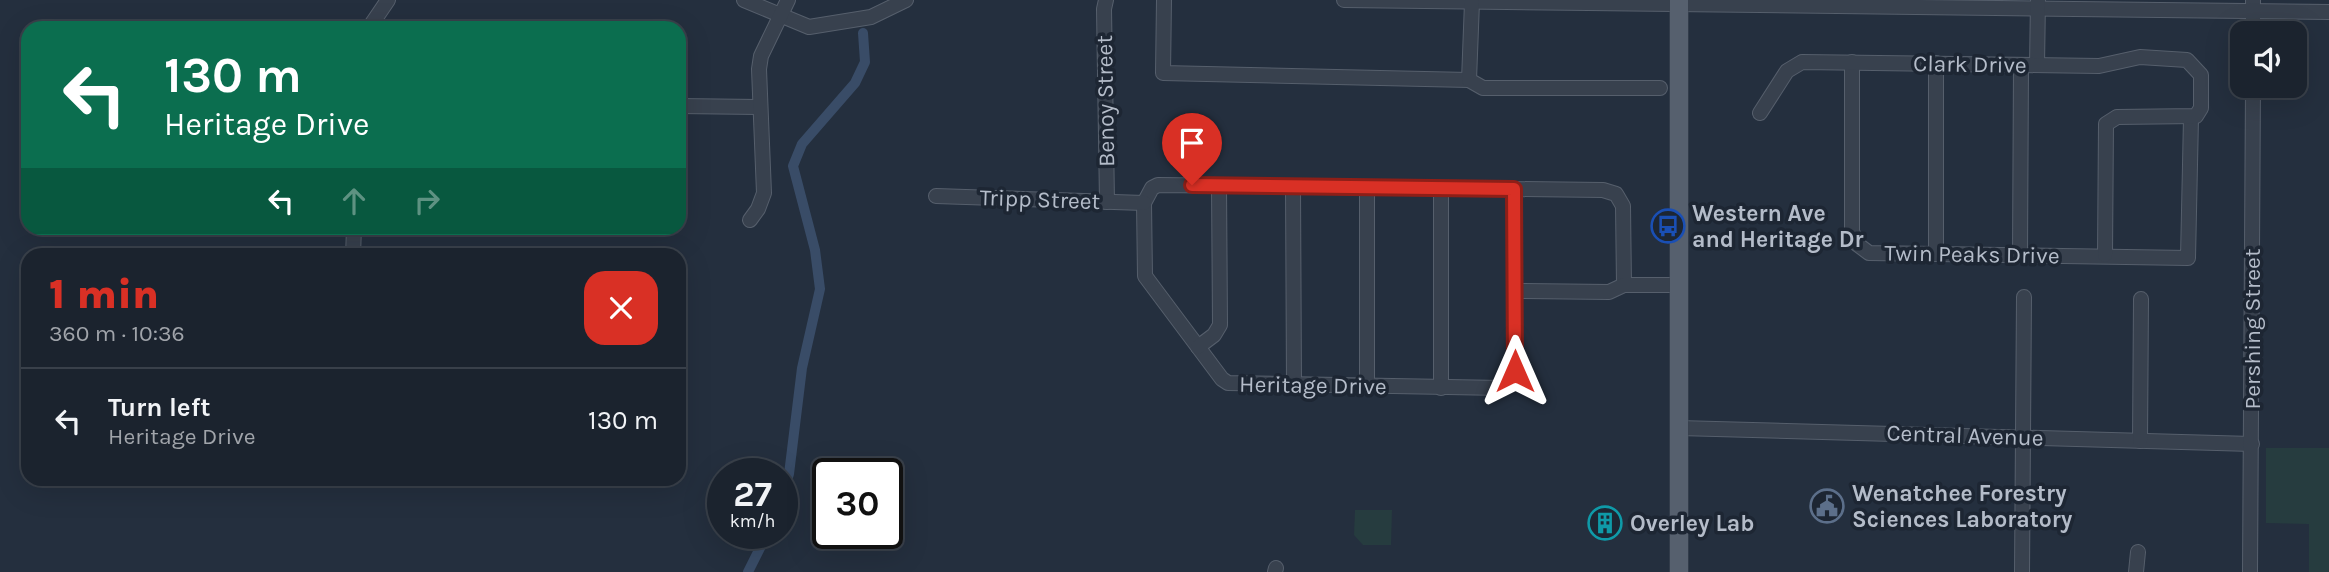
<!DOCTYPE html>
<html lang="en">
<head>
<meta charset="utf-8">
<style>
	:root { --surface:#1b232e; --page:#242b36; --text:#f1f3f6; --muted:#a0a4aa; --line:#39404a; --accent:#d93025 }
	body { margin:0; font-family:Karla,sans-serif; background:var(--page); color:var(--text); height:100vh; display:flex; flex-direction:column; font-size:26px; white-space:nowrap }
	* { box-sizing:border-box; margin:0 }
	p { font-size:23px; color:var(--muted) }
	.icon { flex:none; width:38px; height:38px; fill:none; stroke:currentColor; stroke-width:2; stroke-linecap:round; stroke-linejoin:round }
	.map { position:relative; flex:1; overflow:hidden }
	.details { position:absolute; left:21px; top:248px; width:665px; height:238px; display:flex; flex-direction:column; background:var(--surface); border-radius:21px; box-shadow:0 7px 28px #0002,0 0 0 2px var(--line) }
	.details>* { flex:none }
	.hud { position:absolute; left:21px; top:21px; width:665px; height:214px; border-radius:21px; box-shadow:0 7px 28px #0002,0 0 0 2px var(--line); background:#0b6e4f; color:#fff; overflow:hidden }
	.fabs { position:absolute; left:2230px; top:21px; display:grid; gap:14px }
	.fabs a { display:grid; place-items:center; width:77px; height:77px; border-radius:14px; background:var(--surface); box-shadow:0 7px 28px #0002,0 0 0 2px var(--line); font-size:35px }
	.speed { position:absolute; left:707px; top:458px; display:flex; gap:14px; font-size:35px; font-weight:700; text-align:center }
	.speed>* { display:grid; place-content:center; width:91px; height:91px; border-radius:50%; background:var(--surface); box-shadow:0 7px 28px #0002,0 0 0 2px var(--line); line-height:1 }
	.speed small { font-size:18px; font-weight:400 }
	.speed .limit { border:4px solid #111; border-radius:10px; background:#fff; color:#111 }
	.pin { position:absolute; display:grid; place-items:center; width:60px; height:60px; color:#fff; margin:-72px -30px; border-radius:50% 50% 50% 0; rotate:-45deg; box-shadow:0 0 7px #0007 }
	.pin .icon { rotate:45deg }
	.me { position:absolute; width:77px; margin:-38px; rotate:0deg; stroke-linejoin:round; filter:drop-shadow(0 0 5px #0008) }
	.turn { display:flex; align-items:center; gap:24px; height:147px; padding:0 28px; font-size:32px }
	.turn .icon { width:91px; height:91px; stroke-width:2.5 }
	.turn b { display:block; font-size:49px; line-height:60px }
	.lanes { display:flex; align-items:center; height:66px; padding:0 28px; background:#0003; justify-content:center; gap:35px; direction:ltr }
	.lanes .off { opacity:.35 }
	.round { display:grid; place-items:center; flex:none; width:74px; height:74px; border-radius:21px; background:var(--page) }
	.headline { display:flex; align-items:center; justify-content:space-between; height:119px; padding:0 28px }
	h1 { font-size:42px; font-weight:800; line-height:52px; color:var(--accent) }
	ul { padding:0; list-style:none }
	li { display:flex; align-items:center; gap:21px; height:105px; padding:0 28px; border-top:2px solid var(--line) }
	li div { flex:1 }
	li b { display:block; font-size:26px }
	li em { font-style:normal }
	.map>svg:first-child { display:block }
</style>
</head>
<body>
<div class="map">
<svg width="2329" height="572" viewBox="0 0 2329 572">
	<rect width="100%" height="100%" fill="#242f3e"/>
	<!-- green -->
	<g fill="#263c3f">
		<polygon points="2266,448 2329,448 2329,572 2309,572 2309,524 2266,523"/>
		<polygon points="1355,510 1392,510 1391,545 1363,545 1354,535"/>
	</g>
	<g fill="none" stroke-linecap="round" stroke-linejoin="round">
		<!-- canal -->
		<g stroke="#394c67" stroke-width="10">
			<polyline points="782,495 789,474 802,368 820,289 815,250 793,166 802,144 855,83 865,62 863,33"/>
			<polyline points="748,572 767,534"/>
		</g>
		<defs>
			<g id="minor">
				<polyline points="744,0 809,27 871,17 906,0"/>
				<polyline points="1106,0 1104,9 1107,202"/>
				<polyline points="1164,0 1163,73 1469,80"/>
				<polyline points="1344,0 2329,12"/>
				<polyline points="1472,2 1469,80 1483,88 1660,88"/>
				<polyline points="369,28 388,0"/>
				<polyline points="2253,33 2253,0"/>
				<polyline points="1852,62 1852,231 1857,244 1869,253 2188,258 2191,118"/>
				<polyline points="1936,63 1936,253"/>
				<polyline points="2037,65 2038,0"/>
				<polyline points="679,106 758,107"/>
				<polyline points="1760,113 1787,71 1802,62 2099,66 2140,57 2187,60 2201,75 2201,108 2196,116 2117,117 2106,124 2105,255"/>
				<polyline points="1293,186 1294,385"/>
				<polyline points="1367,187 1367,386"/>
				<polyline points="1441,188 1441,388"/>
				<polyline points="1514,189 1515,371 1510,384 1502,388 1228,383 1222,379 1145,276 1144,203 1152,188 1158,185 1603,190 1616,194 1623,206 1624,285"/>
				<polyline points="936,196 1144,203"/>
				<polyline points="750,220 758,209 764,193 759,69 761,56 788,0"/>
				<polyline points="2020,254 2021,65"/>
				<polyline points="353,256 354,228"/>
				<polyline points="1515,291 1609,292 1624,285 1678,285"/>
				<polyline points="1198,347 1214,335 1220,325 1219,185"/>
				<polyline points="1679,428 2252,444"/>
				<polyline points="2140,441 2141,299"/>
				<polyline points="1275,572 1276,568"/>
				<polyline points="2022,572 2024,297"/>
				<polyline points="2136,572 2138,552"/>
				<polyline points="2250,572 2253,86"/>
			</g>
			<polyline id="major" points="1679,0 1679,572"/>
		</defs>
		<!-- minor casing -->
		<use href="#minor" stroke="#565f6c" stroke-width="16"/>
		<!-- major casing -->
		<use href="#major" stroke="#414a57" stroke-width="19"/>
		<!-- minor -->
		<use href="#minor" stroke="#38414e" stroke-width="14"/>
		<!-- major -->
		<use href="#major" stroke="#56606e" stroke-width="18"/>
	</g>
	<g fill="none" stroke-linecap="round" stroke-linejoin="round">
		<defs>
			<polyline id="route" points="1192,185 1514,189 1515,371"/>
		</defs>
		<!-- route casing -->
		<use href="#route" stroke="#8d1f18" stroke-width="18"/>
		<!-- route -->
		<use href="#route" stroke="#d93025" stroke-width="12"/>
	</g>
	<!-- icons -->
	<defs>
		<symbol id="bus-ring" viewBox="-11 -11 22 22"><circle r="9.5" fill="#1d2633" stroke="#1a4fb4" stroke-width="1.5"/><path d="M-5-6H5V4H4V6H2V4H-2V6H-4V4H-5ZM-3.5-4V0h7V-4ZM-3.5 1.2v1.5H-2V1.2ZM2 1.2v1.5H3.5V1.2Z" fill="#1a4fb4"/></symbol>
		<symbol id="civic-ring" viewBox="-11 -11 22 22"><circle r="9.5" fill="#1d2633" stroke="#5c6f8a" stroke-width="1.5"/><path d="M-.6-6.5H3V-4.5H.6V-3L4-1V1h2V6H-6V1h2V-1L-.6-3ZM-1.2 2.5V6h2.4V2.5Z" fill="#5c6f8a"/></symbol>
		<symbol id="building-ring" viewBox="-11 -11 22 22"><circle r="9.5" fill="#1d2633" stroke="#0f9aa8" stroke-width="1.5"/><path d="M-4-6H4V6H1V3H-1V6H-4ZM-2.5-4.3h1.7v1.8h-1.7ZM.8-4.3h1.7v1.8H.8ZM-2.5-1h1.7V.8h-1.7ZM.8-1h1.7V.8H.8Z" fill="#0f9aa8"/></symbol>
	</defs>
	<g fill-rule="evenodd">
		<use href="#bus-ring" x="1649" y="207" width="38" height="38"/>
		<use href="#civic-ring" x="1808" y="487" width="38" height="38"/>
		<use href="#building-ring" x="1586" y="504" width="38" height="38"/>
	</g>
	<g text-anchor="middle" stroke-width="7" stroke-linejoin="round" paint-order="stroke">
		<!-- street labels -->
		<g font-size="23" fill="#b4bcc9" stroke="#1d2633">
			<text transform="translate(1970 64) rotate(1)" y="8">Clark Drive</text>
			<text transform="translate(1105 101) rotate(-91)" y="8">Benoy Street</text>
			<text transform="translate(1040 199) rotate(2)" y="8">Tripp Street</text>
			<text transform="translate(1972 254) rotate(1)" y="8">Twin Peaks Drive</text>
			<text transform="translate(2252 329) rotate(-90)" y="8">Pershing Street</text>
			<text transform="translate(1313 385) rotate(1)" y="8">Heritage Drive</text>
			<text transform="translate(1965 435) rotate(2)" y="8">Central Avenue</text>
		</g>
		<!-- poi labels -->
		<g font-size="23" font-weight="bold" fill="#b4bcc9" stroke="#1d2633" text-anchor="start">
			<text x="1692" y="221">Western Ave<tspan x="1692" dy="26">and Heritage Dr</tspan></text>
			<text x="1852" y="501">Wenatchee Forestry<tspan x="1852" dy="26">Sciences Laboratory</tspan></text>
			<text x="1630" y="531">Overley Lab</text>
		</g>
	</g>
</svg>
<div class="fabs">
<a><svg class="icon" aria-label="sound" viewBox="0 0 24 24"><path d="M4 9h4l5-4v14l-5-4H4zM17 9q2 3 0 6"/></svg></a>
</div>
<div class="speed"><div>27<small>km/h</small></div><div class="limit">30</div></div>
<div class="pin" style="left:1192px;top:185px;background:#d93025"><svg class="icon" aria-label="arrive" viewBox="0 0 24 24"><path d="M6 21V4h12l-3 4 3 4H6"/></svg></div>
<svg class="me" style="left:1515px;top:371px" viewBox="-20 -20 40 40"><path d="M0-17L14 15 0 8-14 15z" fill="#d93025" stroke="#fff" stroke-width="4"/></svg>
<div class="hud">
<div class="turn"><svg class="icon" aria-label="left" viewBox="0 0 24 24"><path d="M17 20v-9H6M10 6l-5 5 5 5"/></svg><div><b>130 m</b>Heritage Drive</div></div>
<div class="lanes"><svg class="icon" aria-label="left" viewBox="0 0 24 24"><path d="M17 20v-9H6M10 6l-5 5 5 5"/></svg><svg class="icon off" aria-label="ahead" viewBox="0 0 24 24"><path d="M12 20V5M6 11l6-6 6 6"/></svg><svg class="icon off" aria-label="right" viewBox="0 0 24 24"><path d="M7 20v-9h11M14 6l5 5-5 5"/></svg></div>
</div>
<section class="details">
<div class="headline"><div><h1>1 min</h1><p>360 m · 10:36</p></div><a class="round" style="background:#d93025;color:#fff"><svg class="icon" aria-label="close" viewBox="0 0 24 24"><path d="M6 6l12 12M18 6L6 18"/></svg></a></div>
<ul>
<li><svg class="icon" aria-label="left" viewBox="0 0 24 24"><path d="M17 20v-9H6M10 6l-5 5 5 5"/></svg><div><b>Turn left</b><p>Heritage Drive</p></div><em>130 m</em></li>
</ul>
</section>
</div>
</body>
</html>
